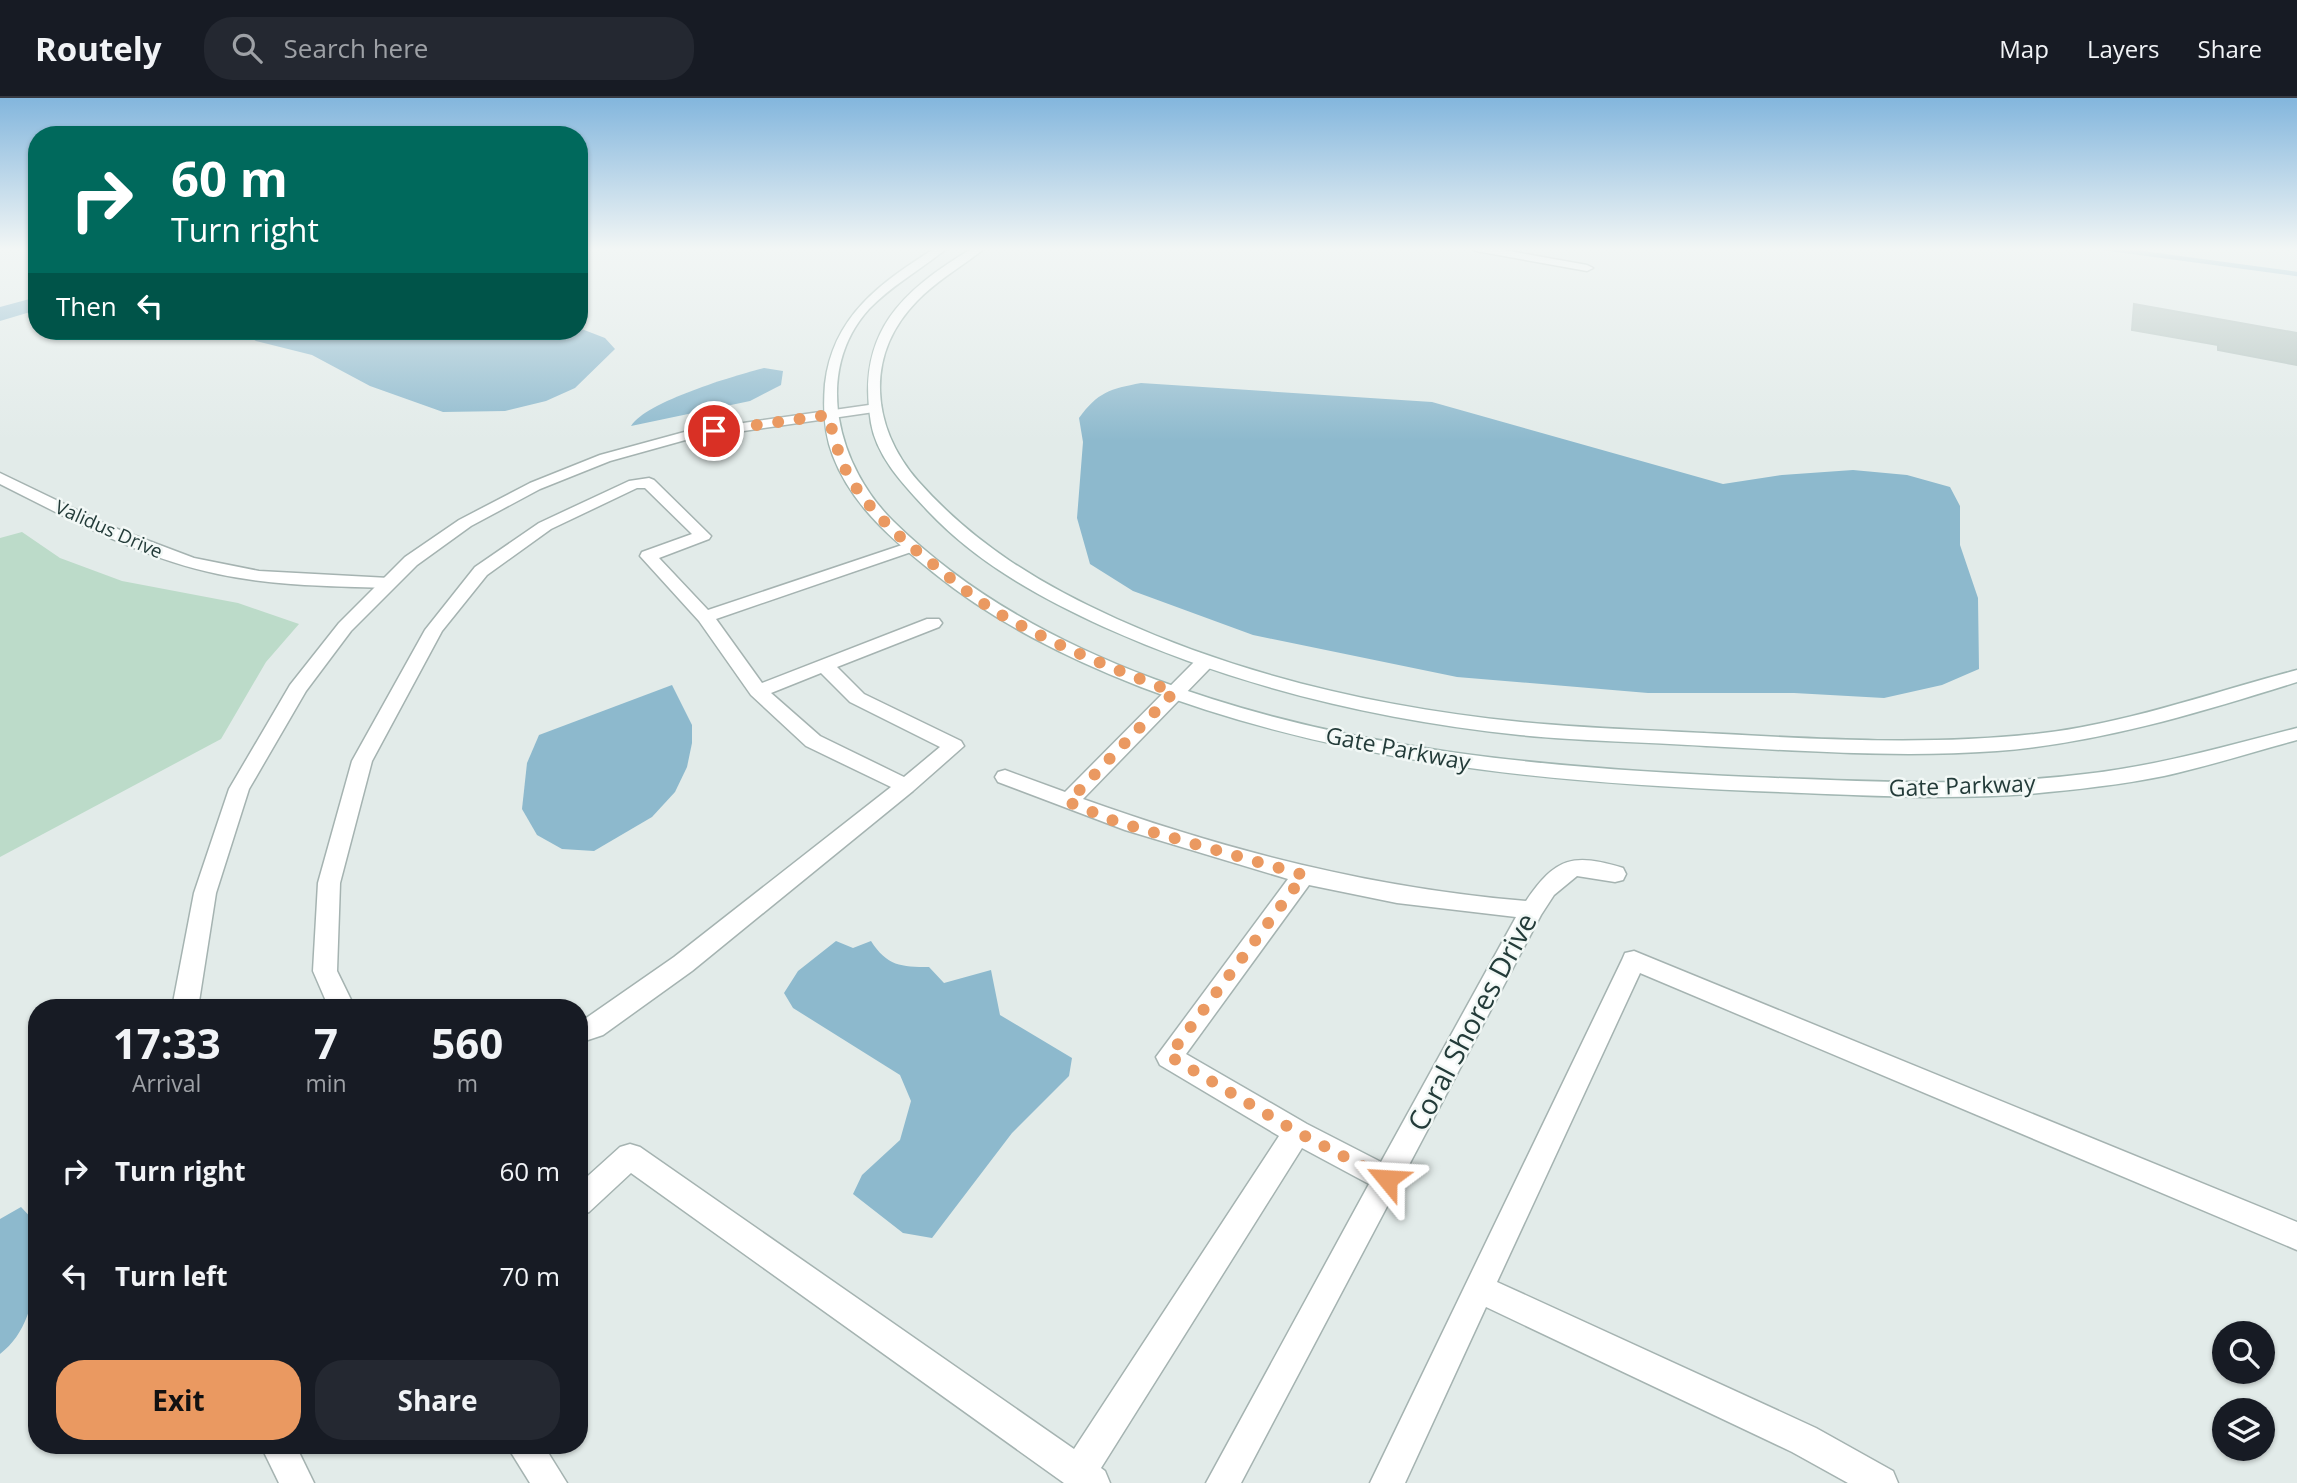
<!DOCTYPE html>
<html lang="en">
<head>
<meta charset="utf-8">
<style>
	:root { --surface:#171b24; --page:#242831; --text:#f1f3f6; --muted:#9ea1a6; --line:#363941; --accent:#ea9961 }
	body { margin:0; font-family:"Open Sans",sans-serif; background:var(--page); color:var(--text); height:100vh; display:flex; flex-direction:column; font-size:26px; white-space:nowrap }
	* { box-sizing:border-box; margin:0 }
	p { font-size:23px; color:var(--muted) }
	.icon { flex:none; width:38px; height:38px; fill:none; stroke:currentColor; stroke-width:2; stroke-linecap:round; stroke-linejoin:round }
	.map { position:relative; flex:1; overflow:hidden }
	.sheet { position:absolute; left:28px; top:901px; width:560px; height:455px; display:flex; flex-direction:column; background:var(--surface); border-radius:28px; box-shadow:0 2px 5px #0004 }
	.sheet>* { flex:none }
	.guide { position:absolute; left:28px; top:28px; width:560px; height:214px; border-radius:28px; box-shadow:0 2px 5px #0004; background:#00695c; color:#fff; overflow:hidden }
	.buttons { position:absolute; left:2212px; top:1223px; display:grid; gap:14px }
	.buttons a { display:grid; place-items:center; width:63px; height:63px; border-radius:50%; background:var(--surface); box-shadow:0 2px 5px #0004; font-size:35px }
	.pin { position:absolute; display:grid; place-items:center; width:60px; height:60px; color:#fff; margin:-30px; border:4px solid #fff; border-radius:50%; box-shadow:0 2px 7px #0007 }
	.me { position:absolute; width:77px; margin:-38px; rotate:297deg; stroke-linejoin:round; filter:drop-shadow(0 0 5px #0008) }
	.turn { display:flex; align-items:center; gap:24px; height:147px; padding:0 28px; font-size:32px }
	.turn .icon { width:91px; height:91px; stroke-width:2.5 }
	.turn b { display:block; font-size:49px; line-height:60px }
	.then { display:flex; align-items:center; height:66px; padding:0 28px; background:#0003; gap:14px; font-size:26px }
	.eta { display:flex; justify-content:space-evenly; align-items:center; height:119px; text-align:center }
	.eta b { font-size:42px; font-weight:700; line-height:49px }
	.primary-button { display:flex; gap:14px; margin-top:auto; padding:14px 28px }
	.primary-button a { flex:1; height:80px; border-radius:28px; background:var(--accent); color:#111; font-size:28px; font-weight:700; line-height:80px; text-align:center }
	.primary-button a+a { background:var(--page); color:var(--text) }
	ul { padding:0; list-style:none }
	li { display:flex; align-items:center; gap:21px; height:105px; padding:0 28px }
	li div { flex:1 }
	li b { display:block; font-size:26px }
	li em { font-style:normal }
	header { display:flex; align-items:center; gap:42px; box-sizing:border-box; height:98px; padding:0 35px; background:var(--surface); border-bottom:2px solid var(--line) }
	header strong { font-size:33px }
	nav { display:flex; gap:38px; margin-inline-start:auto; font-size:24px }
	.search { width:490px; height:63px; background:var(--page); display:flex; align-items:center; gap:18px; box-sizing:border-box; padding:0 24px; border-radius:28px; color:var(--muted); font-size:26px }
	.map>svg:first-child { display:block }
</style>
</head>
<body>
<header>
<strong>Routely</strong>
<div class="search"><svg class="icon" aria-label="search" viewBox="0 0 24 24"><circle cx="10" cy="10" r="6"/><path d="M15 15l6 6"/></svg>Search here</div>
<nav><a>Map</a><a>Layers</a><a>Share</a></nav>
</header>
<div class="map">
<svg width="2297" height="1385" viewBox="0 0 2297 1385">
	<rect width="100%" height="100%" fill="#e2ebe9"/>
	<!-- green -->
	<polygon fill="#bcdbc9" points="22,434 60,460 122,483 238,505 299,526 266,564 221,641 0,759 0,440"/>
	<!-- water -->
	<g fill="#8db9cd">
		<polygon points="37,199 37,212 0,223 0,209"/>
		<polygon points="579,230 605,240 615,251 575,290 546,303 505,313 443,314 370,288 312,257 256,243 241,233 579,233"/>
		<path d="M764 270 783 273 781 287 750 303 631 328C645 304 736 277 764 270Z"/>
		<path d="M1141 285 1432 304 1723 386 1782 377 1853 372 1907 377 1950 389 1960 408V447L1978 500 1979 571 1942 587 1884 600 1794 595H1648L1457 579 1253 537 1133 493 1090 466 1077 420 1083 344 1079 320C1098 294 1110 291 1141 285Z"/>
		<polygon points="672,587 692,627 692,645 687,669 675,694 652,719 594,753 562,751 537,737 522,711 527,665 539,637"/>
		<path d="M836 843 853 850 871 843C887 868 901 869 929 869L944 885 991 872 1000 917 1072 960 1069 978 1012 1035 932 1140 903 1135 853 1096 862 1077 900 1042 911 1003 900 977 793 910 784 895 798 873Z"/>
		<path d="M21 1109 37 1126C37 1170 39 1226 0 1256V1121Z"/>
	</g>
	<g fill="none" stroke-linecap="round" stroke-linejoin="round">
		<!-- stream -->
		<polyline stroke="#8db9cd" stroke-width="4.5" points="2104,150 2297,176"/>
	</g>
	<!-- building -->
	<polygon fill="#b7c6c2" stroke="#b5c4c1" stroke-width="2" points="2134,206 2297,235 2297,267 2218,252 2218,247 2132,232"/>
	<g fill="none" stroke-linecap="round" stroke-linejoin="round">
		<defs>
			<g id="minor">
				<polygon points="1471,150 1492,150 1587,167 1593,170 1587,173 1476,153"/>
				<path d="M0 375 112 429 194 460 259 473 389 480 398 485 389 490C332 488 274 488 218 476 140 460 70 421 0 386Z"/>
				<path d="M649 380 654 382 711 438 709 441 659 460 708 512 905 446H917L919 449 917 452 716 521 762 585 927 521H939L942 525 939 529 837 569 864 596 961 643 964 648 913 693 692 873 603 937 579 945V925L674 859 891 689 806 648 751 597 699 523 640 458 642 454 692 436 645 390H637L551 431 487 477 442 533 372 663 340 785 337 873 355 910H329L313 873 318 785 352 663 425 532 475 469 539 425 629 383ZM821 575 850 604 940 649 904 679 820 638 771 595Z"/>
				<path d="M1205 558 1212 560 1214 564 1212 568 1083 701C1228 753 1372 790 1526 803 1556 759 1573 755 1623 770L1626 776 1623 782 1615 784 1577 778 1554 797 1541 817 1241 1385H1206L1369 1086 1302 1050 1101 1370 1105 1373 1110 1385H1064L631 1075 589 1114 579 1118V1086L620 1049 630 1046 640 1049 1074 1351 1279 1038 1160 967 1156 959 1288 781 1125 732 998 684 995 679 998 674 1005 672 1065 694 1198 560ZM1309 787 1397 805 1516 819 1381 1064 1307 1026 1186 956Z"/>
				<polygon points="1634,853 2297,1124 2297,1152 1640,875 1497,1184 1816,1330 1893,1373 1898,1385 1848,1385 1792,1354 1486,1209 1405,1385 1370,1385 1622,862 1625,855"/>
				<polygon points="507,1348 544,1348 567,1385 530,1385"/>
			</g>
			<g id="tertiary">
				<polygon points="876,306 881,307 881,313 689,341 610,363 540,391 471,428 417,467 351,533 306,593 249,691 216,795 198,910 172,910 194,795 229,691 290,587 339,525 405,459 459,422 530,385 600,357 688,333"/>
				<polygon points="261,1348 296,1348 314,1385 279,1385"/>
			</g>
			<g id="secondary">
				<path d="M935 150H947C922 171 892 187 869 211 812 274 838 369 893 423 967 496 1058 545 1154 581 1346 653 1547 670 1750 679 1862 683 1973 690 2085 676 2158 668 2226 648 2297 630V642C2253 654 2209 668 2164 678 2120 687 2073 692 2028 696 1936 703 1845 696 1753 693 1542 684 1340 665 1141 589 1067 560 996 525 934 475 894 443 852 408 833 358 824 335 823 311 825 286 833 217 881 185 935 150Z"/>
				<path d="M973 150H985C963 168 937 182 917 203 864 257 871 329 918 383 974 446 1041 487 1117 521 1245 579 1382 610 1521 624 1582 630 1643 632 1704 635 1814 641 1925 648 2035 636 2126 626 2209 595 2297 572V584C2198 615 2100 645 1997 653 1900 660 1802 653 1706 648 1644 644 1582 643 1520 637 1377 622 1235 588 1104 529 1039 499 977 465 928 413 905 388 877 360 871 325 856 235 901 193 973 150Z"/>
			</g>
		</defs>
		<!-- minor casing -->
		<use href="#minor" stroke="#a5b3b1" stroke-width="3"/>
		<!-- tertiary casing -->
		<use href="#tertiary" stroke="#a5b3b1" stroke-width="3"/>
		<!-- secondary casing -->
		<use href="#secondary" stroke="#a1b6b2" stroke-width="3"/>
		<!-- minor -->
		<use href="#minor" fill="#fff" fill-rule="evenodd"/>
		<!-- tertiary -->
		<use href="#tertiary" fill="#fff" fill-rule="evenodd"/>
		<!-- secondary -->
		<use href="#secondary" fill="#fff" fill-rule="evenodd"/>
	</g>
	<!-- sky -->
	<linearGradient id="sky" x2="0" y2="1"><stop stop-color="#83b6dd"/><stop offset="0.44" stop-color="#f2f6f5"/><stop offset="1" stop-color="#f2f6f5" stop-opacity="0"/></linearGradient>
	<rect width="2297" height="343" fill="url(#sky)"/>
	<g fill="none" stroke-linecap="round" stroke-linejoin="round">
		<!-- route -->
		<path stroke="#ea9961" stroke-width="12" stroke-dasharray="0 21.6" d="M714 333 828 317C834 338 839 362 851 382 871 414 898 438 928 462 954 483 979 505 1009 521 1062 550 1118 573 1174 594L1068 704 1117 724 1304 777 1169 958 1297 1034 1387 1081"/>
	</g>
	<g text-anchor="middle" stroke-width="5" stroke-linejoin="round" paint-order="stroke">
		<!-- far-street labels -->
		<g font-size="19" fill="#233b39" stroke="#f2f8f6">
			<text transform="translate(109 431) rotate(24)" y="7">Validus Drive</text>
		</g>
		<!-- street labels -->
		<g font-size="23" fill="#233b39" stroke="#f2f8f6">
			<text transform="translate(1398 651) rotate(11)" y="8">Gate Parkway</text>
			<text transform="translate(1962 688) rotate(-2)" y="8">Gate Parkway</text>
		</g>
		<!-- near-street labels -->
		<g font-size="28" fill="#233b39" stroke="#f2f8f6">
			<text transform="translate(1472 924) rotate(-62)" y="10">Coral Shores Drive</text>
		</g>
	</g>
</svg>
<div class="buttons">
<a><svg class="icon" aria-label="search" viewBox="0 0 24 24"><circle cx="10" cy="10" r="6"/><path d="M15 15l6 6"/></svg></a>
<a><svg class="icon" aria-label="layers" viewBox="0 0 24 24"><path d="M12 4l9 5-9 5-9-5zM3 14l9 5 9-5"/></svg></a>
</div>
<div class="pin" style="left:714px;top:333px;background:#d93025"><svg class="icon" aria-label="arrive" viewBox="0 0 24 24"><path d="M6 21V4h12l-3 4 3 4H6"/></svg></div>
<svg class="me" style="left:1387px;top:1081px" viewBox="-20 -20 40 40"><path d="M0-17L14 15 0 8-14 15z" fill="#ea9961" stroke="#fff" stroke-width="4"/></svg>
<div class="guide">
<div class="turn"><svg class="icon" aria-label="right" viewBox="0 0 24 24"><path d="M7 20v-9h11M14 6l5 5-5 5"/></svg><div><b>60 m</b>Turn right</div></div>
<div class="then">Then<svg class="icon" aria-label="left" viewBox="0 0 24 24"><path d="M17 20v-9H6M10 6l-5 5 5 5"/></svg></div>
</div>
<section class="sheet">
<div class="eta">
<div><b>17:33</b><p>Arrival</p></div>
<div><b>7</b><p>min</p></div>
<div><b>560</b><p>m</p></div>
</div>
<ul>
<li><svg class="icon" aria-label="right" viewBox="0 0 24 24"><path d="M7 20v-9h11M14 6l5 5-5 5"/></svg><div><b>Turn right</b></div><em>60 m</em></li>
<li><svg class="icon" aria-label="left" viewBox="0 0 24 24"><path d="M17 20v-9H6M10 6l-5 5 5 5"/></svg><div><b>Turn left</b></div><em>70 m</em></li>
</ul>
<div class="primary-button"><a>Exit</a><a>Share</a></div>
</section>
</div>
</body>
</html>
